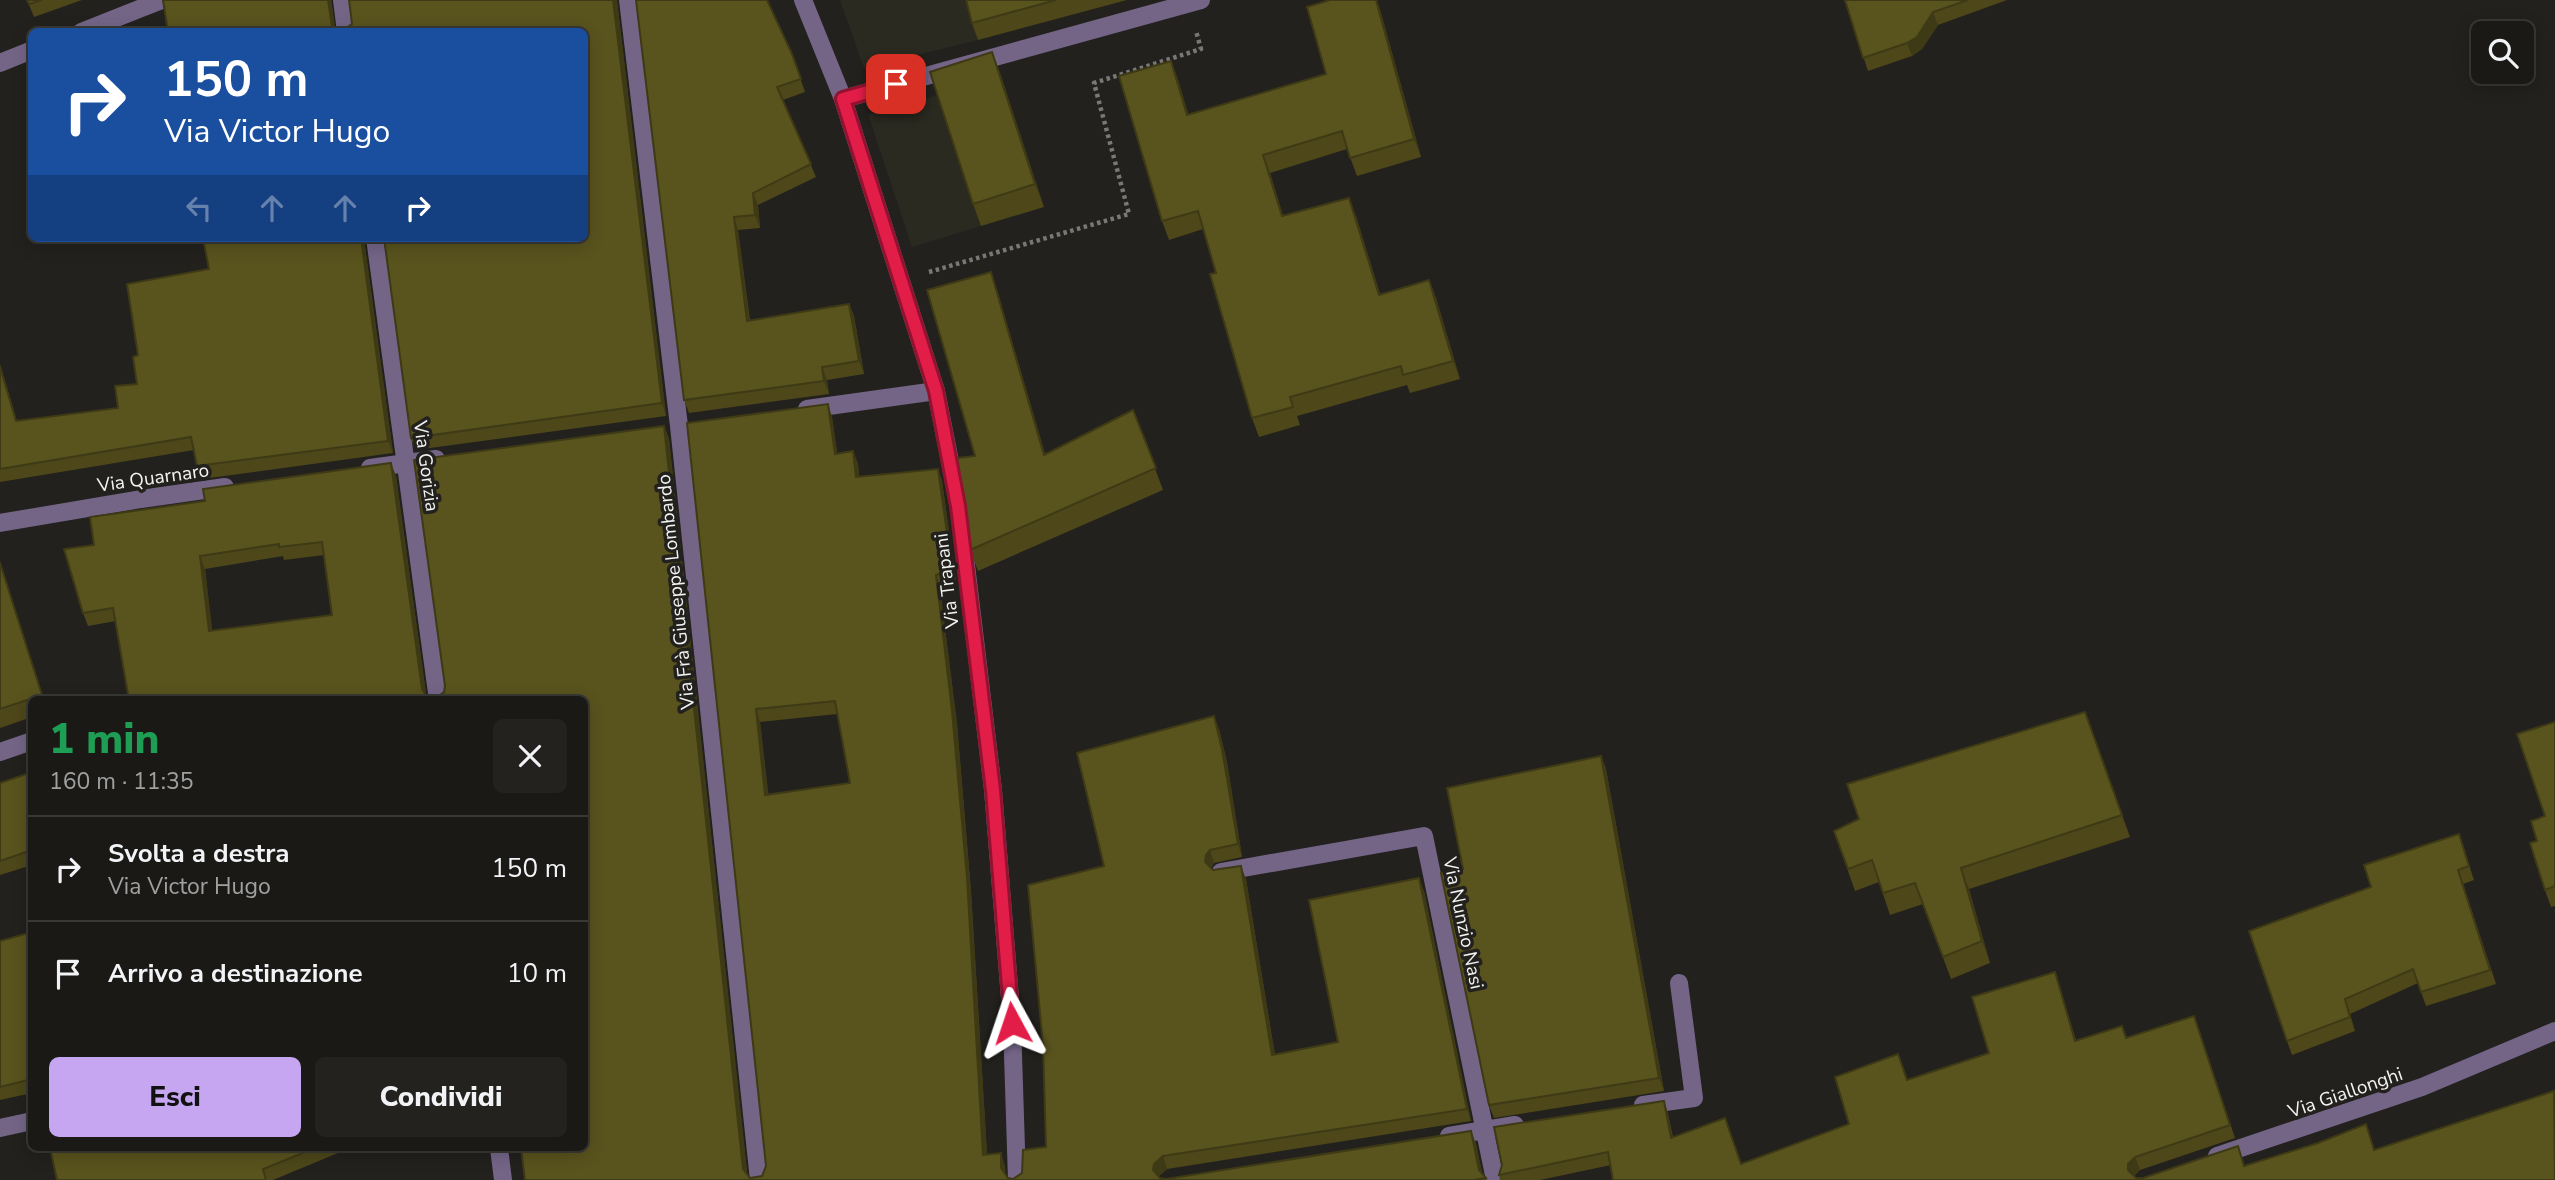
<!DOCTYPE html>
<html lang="it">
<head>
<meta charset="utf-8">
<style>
	:root { --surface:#1a1916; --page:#23221f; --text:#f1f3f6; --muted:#9fa0a1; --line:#383835; --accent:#c6a6f0 }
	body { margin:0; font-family:"Nunito Sans",sans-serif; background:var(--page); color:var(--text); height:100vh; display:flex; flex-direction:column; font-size:26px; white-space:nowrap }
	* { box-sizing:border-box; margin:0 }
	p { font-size:23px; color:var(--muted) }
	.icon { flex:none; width:38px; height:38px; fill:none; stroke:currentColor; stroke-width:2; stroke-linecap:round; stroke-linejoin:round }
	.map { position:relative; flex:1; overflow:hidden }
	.drawer { position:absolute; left:28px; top:696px; width:560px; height:455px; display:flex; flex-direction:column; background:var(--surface); border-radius:10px; box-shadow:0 4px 18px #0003,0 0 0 2px var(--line) }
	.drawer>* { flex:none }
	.hud { position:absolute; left:28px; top:28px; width:560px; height:214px; border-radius:10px; box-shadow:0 4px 18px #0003,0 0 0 2px var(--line); background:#1a4fa0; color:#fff; overflow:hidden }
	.fabs { position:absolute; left:2471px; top:21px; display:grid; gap:14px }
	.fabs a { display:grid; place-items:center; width:63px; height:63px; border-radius:10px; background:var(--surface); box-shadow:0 4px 18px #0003,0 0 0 2px var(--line); font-size:35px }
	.pin { position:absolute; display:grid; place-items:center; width:60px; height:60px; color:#fff; margin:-30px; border-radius:14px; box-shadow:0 4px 10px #0006 }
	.me { position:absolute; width:77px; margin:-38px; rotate:355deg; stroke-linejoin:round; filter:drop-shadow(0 0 5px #0008) }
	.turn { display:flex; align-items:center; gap:24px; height:147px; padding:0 21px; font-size:32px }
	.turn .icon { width:91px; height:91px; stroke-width:2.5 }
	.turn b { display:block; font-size:49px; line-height:60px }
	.lanes { display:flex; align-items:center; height:66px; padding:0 21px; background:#0003; justify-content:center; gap:35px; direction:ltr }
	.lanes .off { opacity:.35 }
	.round { display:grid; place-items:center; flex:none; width:74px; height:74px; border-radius:10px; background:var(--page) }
	.head { display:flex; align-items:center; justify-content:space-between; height:119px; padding:0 21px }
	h1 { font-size:42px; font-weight:800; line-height:52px; color:#1e9e55 }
	.action { display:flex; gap:14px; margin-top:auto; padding:14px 21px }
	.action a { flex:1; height:80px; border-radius:10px; background:var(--accent); color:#111; font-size:28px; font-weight:800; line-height:80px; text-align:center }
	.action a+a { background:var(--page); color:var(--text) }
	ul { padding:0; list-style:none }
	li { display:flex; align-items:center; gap:21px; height:105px; padding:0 21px; border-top:2px solid var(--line) }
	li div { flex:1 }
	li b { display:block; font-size:26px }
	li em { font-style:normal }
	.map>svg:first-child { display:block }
</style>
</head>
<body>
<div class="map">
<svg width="2555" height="1180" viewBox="0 0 2555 1180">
	<rect width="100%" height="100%" fill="#22211e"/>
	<!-- built -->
	<g fill="#2b2a21">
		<polygon points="840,0 967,0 978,40 864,68"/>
		<polygon points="938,95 981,226 912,247 868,114 880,113"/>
	</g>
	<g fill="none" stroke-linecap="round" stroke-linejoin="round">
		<!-- path -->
		<polyline stroke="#797876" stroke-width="4.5" stroke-dasharray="3.5 3.5" stroke-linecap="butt" points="929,272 1129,214 1094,83 1201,49 1196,31"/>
		<!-- minor -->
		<g stroke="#746587" stroke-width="18">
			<polyline points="342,0 346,32"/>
			<polyline points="628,0 679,426 759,1180"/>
			<polyline points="803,0 843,99 936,391 959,507 993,790 1012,1023 1017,1180"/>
			<polyline points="81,32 162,0"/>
			<polyline points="0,63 32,50"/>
			<polyline points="843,99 1201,0"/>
			<polyline points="375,238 438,700"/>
			<polyline points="807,409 936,391"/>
			<polyline points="370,468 436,459"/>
			<polyline points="0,523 141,499 225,487"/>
			<polyline points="0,752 32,741"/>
			<polyline points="1221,872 1424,836 1495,1180"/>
			<polyline points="1643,1105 1694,1098 1679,983"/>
			<polyline points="0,1128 32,1121"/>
			<polyline points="1449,1136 1515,1125"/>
			<polyline points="499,1148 503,1180"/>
			<polyline points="2217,1156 2422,1087 2555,1031"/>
		</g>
	</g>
	<!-- wall -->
	<g fill="#4d471a" fill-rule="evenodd">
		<polygon points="27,0 82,0 34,17"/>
		<polygon points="163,0 331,0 335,28 343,30 617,1 666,416 415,450 411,438 584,238 168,32"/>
		<polygon points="636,0 792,54 805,92 783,100 816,177 758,205 760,228 738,230 750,320 849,304 854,316 864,374 827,380 829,394 689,413 684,400"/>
		<polygon points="966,0 1127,0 978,40 972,23"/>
		<polygon points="1845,0 2007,0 1938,25 1922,49 1912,56 1868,71"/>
		<polygon points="1379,6 1421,157 1357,176 1347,149 1270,173 1283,216 1356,216 1380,294 1429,280 1436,298 1460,379 1410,393 1407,385 1297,416 1300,425 1259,437 1252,418 1216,273 1203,229 1169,240 1162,221 1171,61 1188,115 1326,74"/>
		<polygon points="992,52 1044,207 981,226 973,204"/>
		<polygon points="364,240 393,453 202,479 197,466 194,450 0,482 0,364 17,421 118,408 137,384 138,355 209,269"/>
		<polygon points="998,293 1045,455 1133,410 1163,490 978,571 970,550 975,456"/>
		<path d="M832 417 837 453 853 451 858 464 859 477 938 469 942 481 956 581 940 588 957 724 971 891 987 1155 1005 1166V1175L1008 1178 1013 1179 1022 1173 1046 1147 1104 866 1219 729 1227 762 1242 857 1214 863 1211 867 1213 870 1246 879 1275 1055 1338 1042 1424 891 1471 1121 1167 1169 1159 1176 1160 1178 1166 1179 1471 1131 1476 1144 1482 1173 1487 1180H525L584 700H129L116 621 88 626 83 613 94 545 396 476 426 694 428 698H436L444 692 664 426 669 439 747 1173 750 1178 762 1176 766 1166 687 423ZM324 555 332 615 212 631 205 569 283 556 284 560ZM837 714 850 783 768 794 760 722Z"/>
		<polygon points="0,561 44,700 32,700 32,717 0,728"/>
		<polygon points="2085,712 2130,837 1969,889 1990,963 1951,979 1923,904 1890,915 1879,882 1855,891 1834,831"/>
		<polygon points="2555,722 2555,906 2551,907 2545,890 2537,841 2545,816"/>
		<polygon points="1601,756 1606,769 1664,1091 1494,1118 1489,1105 1463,869"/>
		<polygon points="32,772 32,865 0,875 0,783"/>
		<polygon points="2459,834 2474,880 2463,884 2496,984 2426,1006 2418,983 2350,1014 2355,1031 2292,1055 2287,1041 2371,887"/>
		<polygon points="32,932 32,1093 0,1100 0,941"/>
		<polygon points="2055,972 2076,1040 2122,1026 2127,1038 2194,1016 2235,1138 2140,1170 2134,1176 2136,1178 2375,1150 2555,1180 1613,1180 1611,1165 1540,1180 1500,1180 1499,1175 1664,1101 1668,1114 1673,1137 1742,1164 1849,1124 1907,1080 1989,1053"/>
		<polygon points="50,1148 350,1148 273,1180 57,1180"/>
	</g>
	<!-- shaded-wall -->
	<g fill="#3e3a15">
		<polygon points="328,0 331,0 336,32 332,26"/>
		<polygon points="613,0 617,0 666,416 662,403"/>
		<polygon points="1376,0 1377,0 1379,6 1421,157 1414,139"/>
		<polygon points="1933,12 1938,25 1922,49 1912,56 1907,43"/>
		<polygon points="992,52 1001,75 1044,207 1035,184"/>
		<polygon points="1171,61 1178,79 1194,133 1187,115"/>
		<polygon points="1263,155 1270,173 1289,234 1282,216"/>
		<polygon points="753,193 758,205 760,228 755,215"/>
		<polygon points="1349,198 1356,216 1386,313 1379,295"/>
		<polygon points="734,217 738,230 751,334 747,321"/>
		<polygon points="361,238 364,238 393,453 388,441"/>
		<polygon points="991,272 998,293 1052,477 1044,455"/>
		<polygon points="1429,280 1436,298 1460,379 1453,361"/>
		<polygon points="849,304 854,316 864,374 859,361"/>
		<polygon points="822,367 827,380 829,394 824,381"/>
		<polygon points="828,404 832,417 839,466 835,454"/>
		<polygon points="664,426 669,439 748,1180 743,1169"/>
		<polygon points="853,451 858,464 861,490 856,477"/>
		<polygon points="391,463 396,476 427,700 422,689"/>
		<polygon points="938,469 942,481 956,581 952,568"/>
		<polygon points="200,556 205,569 214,644 209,631"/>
		<polygon points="0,561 44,700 0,563"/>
		<polygon points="936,575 940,588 957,724 971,891 988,1168 983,1155"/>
		<polygon points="756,709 760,722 770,807 765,795"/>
		<polygon points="1214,716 1219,729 1227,762 1242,857 1238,844"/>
		<polygon points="1601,756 1606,769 1664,1091 1659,1078"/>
		<polygon points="1210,850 1214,863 1211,868 1205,862 1206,855"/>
		<polygon points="1241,866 1246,879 1277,1068 1272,1055"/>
		<polygon points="1961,868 1969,889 1990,963 1982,941"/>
		<polygon points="1419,878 1424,891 1471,1121 1467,1109"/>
		<polygon points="2345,999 2350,1014 2355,1031 2350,1017"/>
		<polygon points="1664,1101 1668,1114 1675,1151 1671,1138"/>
		<polygon points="1471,1131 1476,1144 1483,1178 1479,1170"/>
		<polygon points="1001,1153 1005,1166 1006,1180 1001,1168"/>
		<polygon points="1163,1156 1167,1169 1158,1177 1153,1170 1154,1164"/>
		<polygon points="2135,1157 2140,1170 2133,1177 2128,1170 2128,1164"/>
	</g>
	<!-- building -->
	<g fill="#59531e" stroke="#3e3a15" stroke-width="2" fill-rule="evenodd">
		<polygon points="27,0 42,0 29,4"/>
		<polygon points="163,0 328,0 332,26 336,29 343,30 352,24 349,0 613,0 662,403 411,438 384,238 584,238 584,32 168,32"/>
		<polygon points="636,0 767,0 792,54 801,79 777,87 811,164 753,193 755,215 734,217 747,321 849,304 859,361 822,367 824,381 684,400"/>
		<polygon points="966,0 1056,0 972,23"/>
		<polygon points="1330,0 1376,0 1414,139 1350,158 1342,131 1263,155 1282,216 1349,198 1379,295 1429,280 1453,361 1403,375 1401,366 1290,397 1293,407 1252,418 1210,274 1216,273 1198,211 1162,221 1119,76 1171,61 1187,115 1326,74 1307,7"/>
		<polygon points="1845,0 1968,0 1933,12 1917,37 1907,43 1863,58"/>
		<polygon points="992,52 1035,184 973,204 930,72"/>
		<polygon points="203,238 361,238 388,441 197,466 191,437 0,469 0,367 16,421 118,408 115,386 137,384 133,357 138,355 127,284 209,269"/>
		<polygon points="991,272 1044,455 1133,410 1156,468 970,550 957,458 975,456 927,290"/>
		<path d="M828 404 835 454 853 451 856 477 938 469 952 568 936 575 952 711 967 878 983 1155 1001 1153V1168L1008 1178 1013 1179 1022 1173 1023 1150 1046 1147 1043 1045 1028 885 1104 866 1077 753 1214 716 1222 749 1238 844 1210 850 1206 855 1205 862 1213 870 1241 866 1272 1055 1338 1042 1309 900 1419 878 1467 1109 1163 1156 1154 1164 1153 1170 1160 1178 1166 1179 1471 1131 1479 1170 1486 1178 1474 1180H525L521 1148H584V700H129L113 608 83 613 64 549 94 545 90 517 205 501 203 489 391 463 422 689 428 698H436L444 692 445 686 414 460 664 426 743 1169 750 1178 762 1176 766 1166 687 423ZM322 542 332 615 209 631 200 556 279 544V547ZM835 701 850 783 765 795 756 709Z"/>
		<polygon points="0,563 42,695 0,709"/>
		<polygon points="2085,712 2122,815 1961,868 1982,941 1943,957 1915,883 1883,893 1872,860 1848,869 1834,831 1859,819 1847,784"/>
		<polygon points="2555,722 2555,886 2545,890 2530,843 2537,841 2531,821 2545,816 2517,734"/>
		<polygon points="1601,756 1659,1078 1489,1105 1441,873 1463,869 1447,788"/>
		<polygon points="32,772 32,850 0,861 0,783"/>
		<polygon points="2459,834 2469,866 2458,870 2490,970 2421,992 2413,969 2345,999 2350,1017 2287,1041 2249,931 2371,887 2364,865"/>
		<polygon points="32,932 32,1079 0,1087 0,941"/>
		<polygon points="2055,972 2075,1041 2122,1026 2126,1038 2194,1016 2230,1125 2135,1157 2128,1164 2128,1170 2136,1178 2143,1178 2238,1146 2244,1166 2318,1143 2366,1124 2374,1150 2554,1091 2555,1180 1613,1180 1608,1152 1499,1175 1502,1165 1494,1127 1664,1101 1671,1138 1725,1118 1741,1164 1849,1124 1835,1077 1898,1054 1907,1080 1989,1053 1972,997"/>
		<polygon points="50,1148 315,1148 263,1169 266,1180 57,1180"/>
	</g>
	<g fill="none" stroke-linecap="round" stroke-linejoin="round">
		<defs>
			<polyline id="route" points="896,84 843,99 936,391 958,506 993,790 1012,1023"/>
		</defs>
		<!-- route casing -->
		<use href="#route" stroke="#92132f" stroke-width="18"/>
		<!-- route -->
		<use href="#route" stroke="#e11d48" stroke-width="12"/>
	</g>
	<g text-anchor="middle" stroke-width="7" stroke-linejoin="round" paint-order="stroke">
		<!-- street labels -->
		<g font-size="19" fill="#f3f3f1" stroke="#22211e">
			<text transform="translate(427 466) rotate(82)" y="7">Via Gorizia</text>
			<text transform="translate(153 477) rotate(-8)" y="7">Via Quarnaro</text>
			<text transform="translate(946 581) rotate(-97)" y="7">Via Trapani</text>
			<text transform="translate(675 592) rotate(-96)" y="7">Via Frà Giuseppe Lombardo</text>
			<text transform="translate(1464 923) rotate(78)" y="7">Via Nunzio Nasi</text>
			<text transform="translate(2345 1092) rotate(-19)" y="7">Via Giallonghi</text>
		</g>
	</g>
</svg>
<div class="fabs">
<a><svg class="icon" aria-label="search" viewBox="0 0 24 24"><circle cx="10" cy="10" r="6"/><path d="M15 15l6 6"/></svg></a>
</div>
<div class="pin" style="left:896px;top:84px;background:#d93025"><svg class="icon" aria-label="arrive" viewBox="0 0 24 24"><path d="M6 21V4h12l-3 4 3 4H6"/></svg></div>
<svg class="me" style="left:1012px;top:1023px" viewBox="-20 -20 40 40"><path d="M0-17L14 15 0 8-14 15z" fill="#e11d48" stroke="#fff" stroke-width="4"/></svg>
<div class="hud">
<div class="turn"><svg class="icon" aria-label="right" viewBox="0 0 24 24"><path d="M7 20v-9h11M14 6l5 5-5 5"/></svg><div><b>150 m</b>Via Victor Hugo</div></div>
<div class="lanes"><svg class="icon off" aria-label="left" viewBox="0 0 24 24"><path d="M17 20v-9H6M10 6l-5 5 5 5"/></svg><svg class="icon off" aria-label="ahead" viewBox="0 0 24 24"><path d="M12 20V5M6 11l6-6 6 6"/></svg><svg class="icon off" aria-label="ahead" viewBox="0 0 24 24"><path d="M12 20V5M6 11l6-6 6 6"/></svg><svg class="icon" aria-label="right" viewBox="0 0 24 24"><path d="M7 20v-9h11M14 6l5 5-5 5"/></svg></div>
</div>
<section class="drawer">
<div class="head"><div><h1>1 min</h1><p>160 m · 11:35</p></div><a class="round"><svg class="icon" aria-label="close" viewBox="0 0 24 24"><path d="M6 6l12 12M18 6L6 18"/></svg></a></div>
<ul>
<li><svg class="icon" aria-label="right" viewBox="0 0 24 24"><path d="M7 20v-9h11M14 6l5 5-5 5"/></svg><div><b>Svolta a destra</b><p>Via Victor Hugo</p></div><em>150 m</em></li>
<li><svg class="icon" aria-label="arrive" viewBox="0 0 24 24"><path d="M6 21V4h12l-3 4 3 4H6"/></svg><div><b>Arrivo a destinazione</b></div><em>10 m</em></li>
</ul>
<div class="action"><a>Esci</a><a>Condividi</a></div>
</section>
</div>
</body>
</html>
